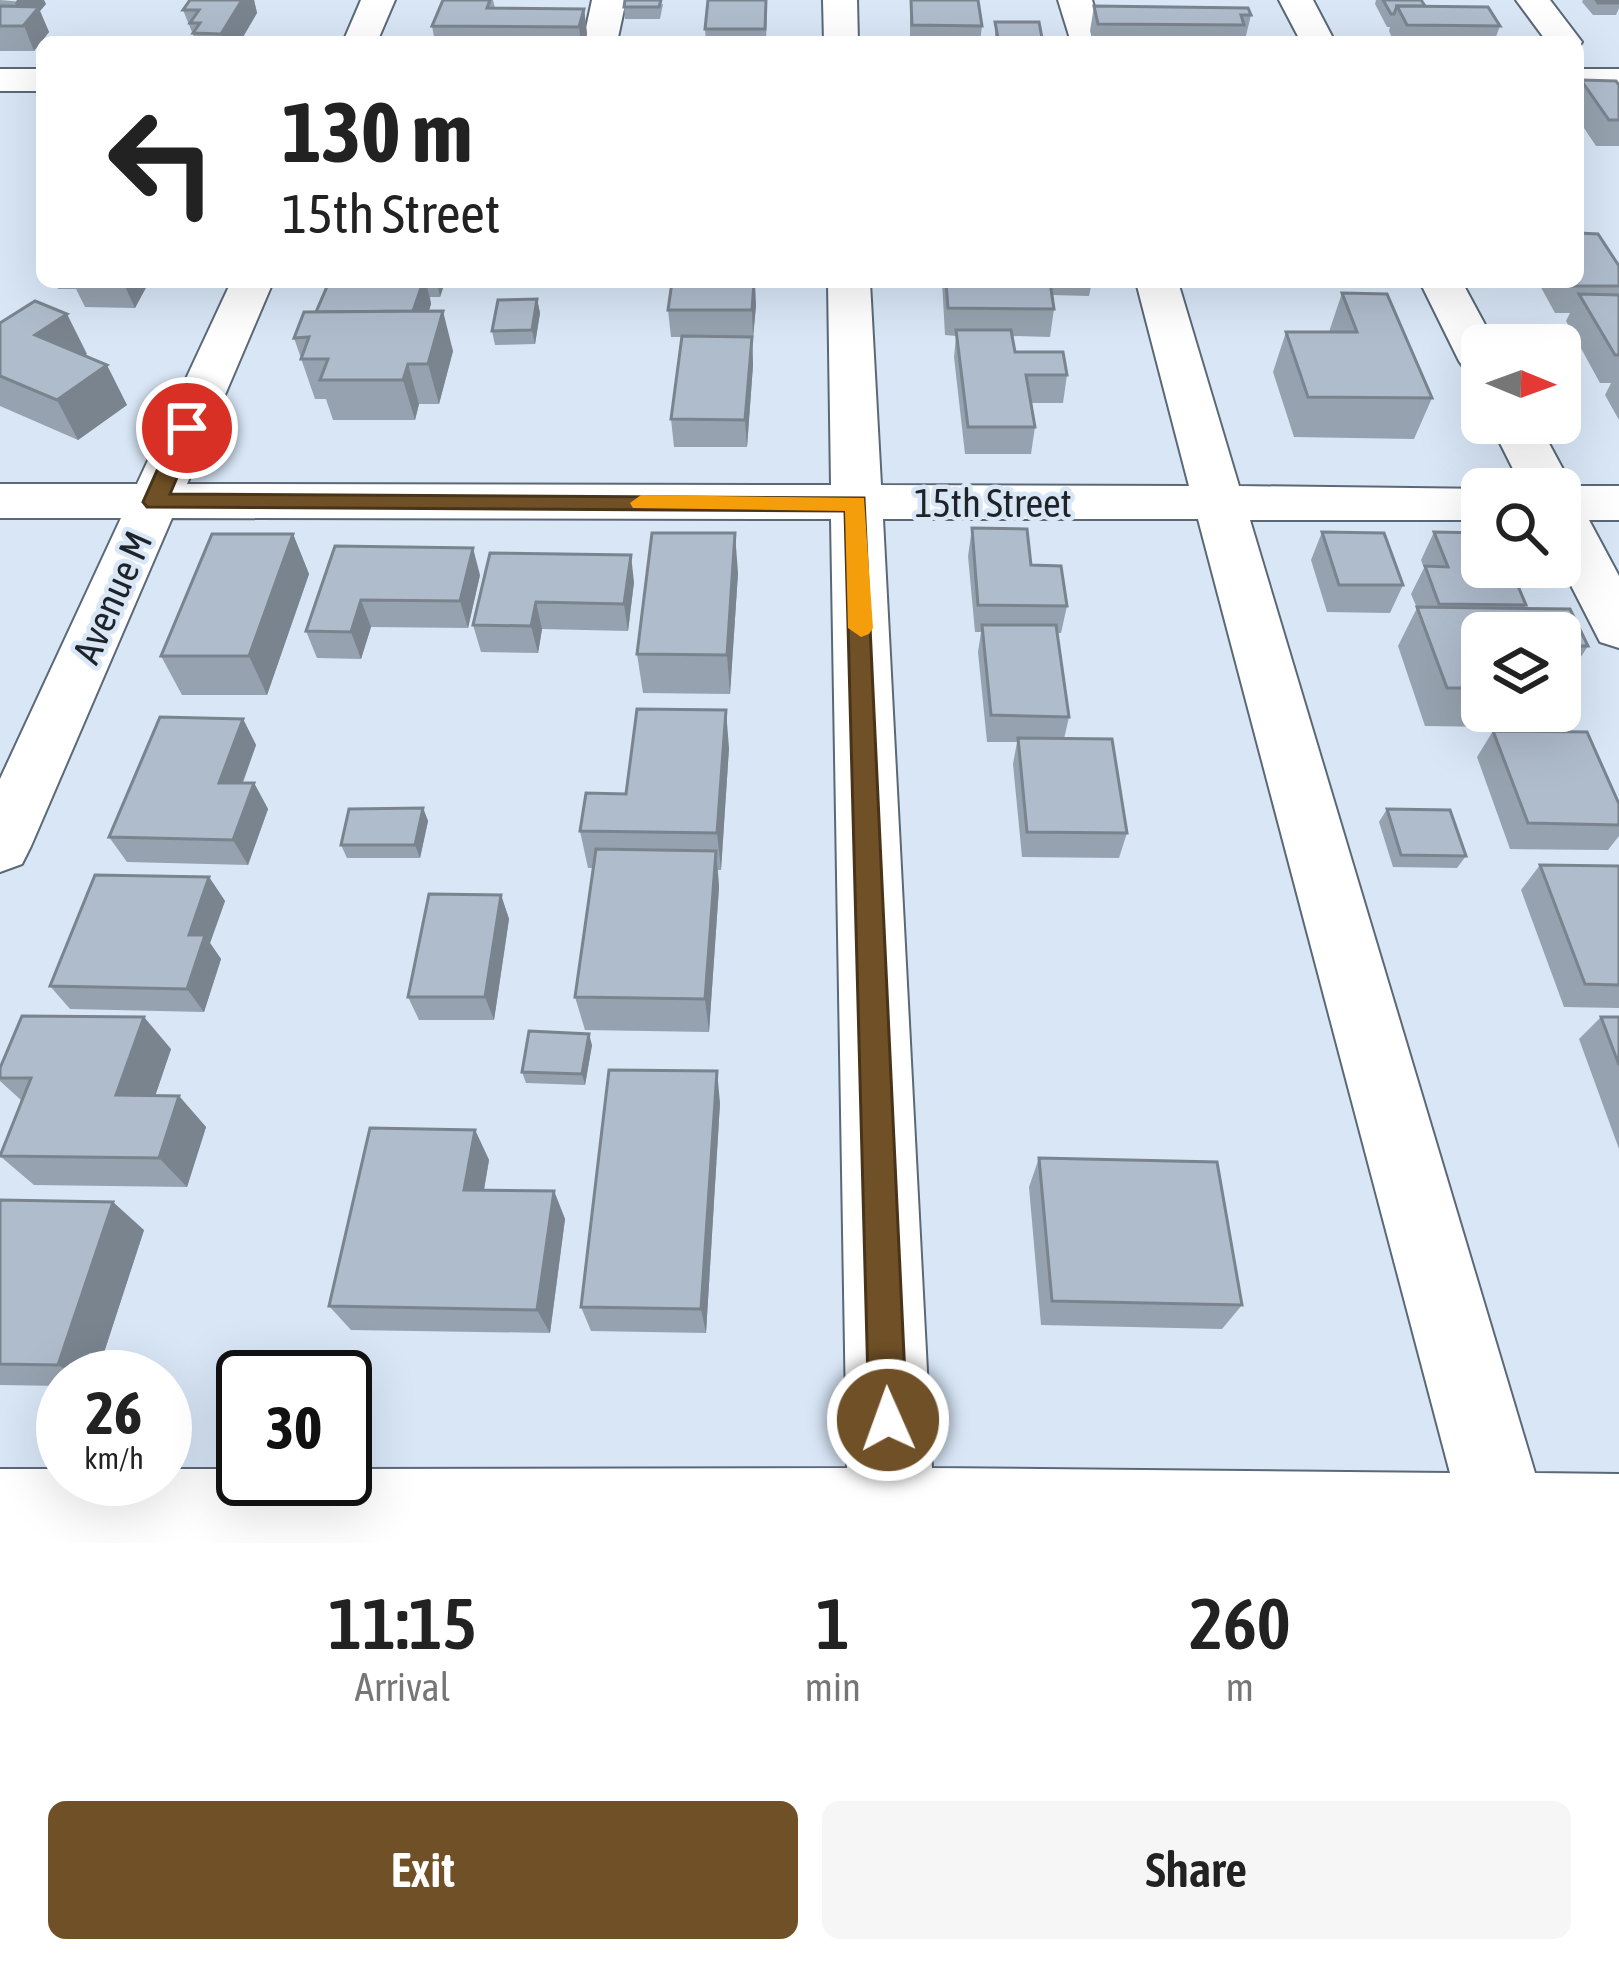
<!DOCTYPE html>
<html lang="en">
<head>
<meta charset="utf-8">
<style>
	:root { --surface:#fff; --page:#f6f6f6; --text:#222; --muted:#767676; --accent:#705026 }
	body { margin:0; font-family:"Asap Condensed",sans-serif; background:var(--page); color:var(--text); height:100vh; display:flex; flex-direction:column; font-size:45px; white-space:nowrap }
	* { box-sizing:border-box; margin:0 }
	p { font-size:39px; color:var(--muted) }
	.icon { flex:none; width:66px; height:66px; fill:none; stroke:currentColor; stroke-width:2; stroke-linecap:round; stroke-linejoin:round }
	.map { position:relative; height:1543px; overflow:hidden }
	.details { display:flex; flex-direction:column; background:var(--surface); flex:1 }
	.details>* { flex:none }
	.banner { position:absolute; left:36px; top:36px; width:1548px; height:252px; border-radius:18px; box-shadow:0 12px 48px #0002; background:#fff; color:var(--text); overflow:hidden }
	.needle { width:78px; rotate:91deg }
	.fabs { position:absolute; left:1461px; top:324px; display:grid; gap:24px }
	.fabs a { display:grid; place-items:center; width:120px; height:120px; border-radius:18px; background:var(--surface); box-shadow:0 12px 48px #0002; font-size:60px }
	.speed { position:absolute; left:36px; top:1350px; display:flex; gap:24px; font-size:60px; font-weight:700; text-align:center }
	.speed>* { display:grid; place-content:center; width:156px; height:156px; border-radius:50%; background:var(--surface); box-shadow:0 12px 48px #0002; line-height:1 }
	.speed small { font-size:30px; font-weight:400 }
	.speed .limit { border:6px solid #111; border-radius:18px; background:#fff; color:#111 }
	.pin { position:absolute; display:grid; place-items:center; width:102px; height:102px; color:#fff; margin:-51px; border:6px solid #fff; border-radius:50%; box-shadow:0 3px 12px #0007 }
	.me { position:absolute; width:132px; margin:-66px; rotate:358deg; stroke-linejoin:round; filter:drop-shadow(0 0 9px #0008) }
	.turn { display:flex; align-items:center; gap:42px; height:252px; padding:0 48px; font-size:54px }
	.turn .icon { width:156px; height:156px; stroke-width:2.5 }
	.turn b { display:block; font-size:84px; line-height:102px }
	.eta { display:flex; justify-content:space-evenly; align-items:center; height:204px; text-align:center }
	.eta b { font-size:72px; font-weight:600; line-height:84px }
	.action { display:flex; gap:24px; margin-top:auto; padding:24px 48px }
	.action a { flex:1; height:138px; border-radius:18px; background:var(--accent); color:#fff; font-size:48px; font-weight:600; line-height:138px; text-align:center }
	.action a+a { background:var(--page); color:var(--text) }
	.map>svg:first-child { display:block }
</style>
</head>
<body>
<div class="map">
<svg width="1619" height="1543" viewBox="0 0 1619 1543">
	<rect width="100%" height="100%" fill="#d8e6f6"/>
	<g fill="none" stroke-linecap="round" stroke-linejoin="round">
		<defs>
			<g id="minor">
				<polygon points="361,0 395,0 377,42 343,42"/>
				<polygon points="592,0 626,0 617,42 583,42"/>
				<polygon points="823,0 857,0 858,42 824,42"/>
				<polygon points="1058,0 1092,0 1105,42 1071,42"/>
				<polygon points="1279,0 1313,0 1335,42 1301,42"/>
				<polygon points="1516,0 1550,0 1582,42 1578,48 1578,42 1547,42"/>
				<rect x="0" y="69" width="42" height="22"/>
				<rect x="1578" y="69" width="41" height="22"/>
				<path d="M231 282H273L187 484 831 485 828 282H870L881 485 1189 486 1136 282H1178L1239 486 1492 489H1482V520H1250L1535 1473 1619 1474V1543H0V1469H63V1479H165V1469H243V1479H345V1469L847 1468 831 519 172 518 31 846 22 864 0 872V779L121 518H0V484H137ZM883 519H1198L1450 1473 932 1468Z"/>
				<polygon points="1420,282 1462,282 1496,345 1482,345 1482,375 1466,371 1459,361"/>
				<polygon points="1490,423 1538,423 1572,486 1619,486 1619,520 1589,520 1619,576 1619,648 1600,642 1560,564 1560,489 1523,489"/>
			</g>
		</defs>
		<!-- minor casing -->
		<use href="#minor" stroke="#5b6876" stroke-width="4"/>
		<!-- minor -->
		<use href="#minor" fill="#fff" fill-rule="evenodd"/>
	</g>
	<!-- wall -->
	<g fill="#96a2af" fill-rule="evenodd">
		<polygon points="0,0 46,4 40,11 49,32 34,51 0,51"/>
		<polygon points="190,0 254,0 257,13 240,42 196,42 183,10"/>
		<polygon points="443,0 493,0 495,8 584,9 587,34 585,42 435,42 432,26"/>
		<polygon points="910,0 982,26 980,42 910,42"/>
		<polygon points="1376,0 1421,0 1425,6 1500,26 1494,42 1394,42 1389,31 1390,27 1387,27 1375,4"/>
		<polygon points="1583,0 1619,0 1619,8 1616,15 1593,15 1582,2"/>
		<polygon points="663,4 660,19 625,19 624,7"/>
		<polygon points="1094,6 1251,15 1245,40 1240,42 1093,42 1090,31"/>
		<polygon points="767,14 766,42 706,42 705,29"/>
		<polygon points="995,22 1042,38 1041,42 995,42"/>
		<polygon points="1581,80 1619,85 1619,146 1596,146 1578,119 1578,86"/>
		<polygon points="1619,266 1619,420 1605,395 1611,383 1600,383 1566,321 1570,313 1555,313 1538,282 1578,282"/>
		<polygon points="55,282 149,282 135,308 85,307 76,289 58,289"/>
		<polygon points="329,282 445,282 440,297 430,297 431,304 429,311 453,351 439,404 419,404 415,420 333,420 326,399 315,399 294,338 316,312"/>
		<polygon points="942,282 1092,282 1089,296 1052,295 1054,309 1050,337 1012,336 1015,352 1067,375 1063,403 1031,403 1035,427 1031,454 965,454 954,357 956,336 945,335"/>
		<polygon points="1342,293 1432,398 1414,439 1294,437 1273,372 1286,332 1329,332"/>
		<polygon points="537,299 540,313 535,344 495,345 492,331"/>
		<polygon points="756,305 753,338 752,338 753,365 747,447 674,447 671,419 682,337 671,337 668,310"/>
		<polygon points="0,323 87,354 85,355 127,405 78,440 0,406"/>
		<polygon points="972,528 1031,565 1067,606 1061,633 1057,633 1069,717 1064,739 1127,833 1119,858 1022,857 1013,764 1017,742 987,742 978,652 981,632 975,632 968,556"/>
		<polygon points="1322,532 1403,585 1390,613 1327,612 1311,560"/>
		<path d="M1434 532 1526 605 1524 608 1588 646 1570 674 1576 689 1550 728 1425 726 1398 646 1417 608 1411 594 1424 568 1421 560ZM1482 633H1560V711H1482Z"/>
		<polygon points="293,534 309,574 267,695 182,695 161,656"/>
		<polygon points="335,546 480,575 468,628 371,627 361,659 317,658 306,631"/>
		<polygon points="490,553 634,582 628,631 542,629 538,653 481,652 473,625"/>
		<polygon points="738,573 730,694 643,693 637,654"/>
		<polygon points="243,719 256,745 243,783 254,783 268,809 248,865 127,862 109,837"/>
		<polygon points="1493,731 1619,804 1619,836 1608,850 1510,849 1477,757"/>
		<polygon points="729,748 721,870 718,870 719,887 709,1032 585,1030 575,997 593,868 588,868 580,831 626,794"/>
		<polygon points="423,808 428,821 420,858 347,858 341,845"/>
		<polygon points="1387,809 1466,856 1457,868 1393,867 1379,822"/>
		<polygon points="1540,865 1619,866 1619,1008 1564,1007 1521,890"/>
		<polygon points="209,877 225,901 210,943 221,959 204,1012 70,1009 50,986"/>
		<polygon points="501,895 509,919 494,1020 419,1020 408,997"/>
		<polygon points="1601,1017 1619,1017 1619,1149 1579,1039"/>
		<polygon points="592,1045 585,1085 526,1083 522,1072"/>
		<polygon points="171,1049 155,1096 179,1096 206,1127 187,1187 34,1185 0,1156 22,1101 0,1081 0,1068"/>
		<polygon points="720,1103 706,1333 591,1331 581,1307"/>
		<polygon points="475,1130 489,1160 484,1190 554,1191 565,1219 550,1333 351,1330 329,1306"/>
		<polygon points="1039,1158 1242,1305 1222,1329 1041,1325 1029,1187"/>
		<polygon points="0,1200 144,1230 96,1377 63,1377 63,1386 0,1385"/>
	</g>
	<!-- shaded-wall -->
	<g fill="#7a848f">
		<polygon points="17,0 44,0 46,4 40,11 49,32 34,51 15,3"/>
		<polygon points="242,0 254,0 257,13 240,42 224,42 221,34"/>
		<polygon points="584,9 587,34 585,42 581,42 579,27"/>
		<polygon points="123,282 149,282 135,308"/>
		<polygon points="423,282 426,282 431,304 417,347 410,319"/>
		<polygon points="437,282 445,282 440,297"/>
		<polygon points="755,282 756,305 753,338 752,310"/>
		<polygon points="537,299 540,313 535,344 532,330"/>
		<polygon points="443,311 453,351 439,404 428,364"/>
		<polygon points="67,314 87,354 56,375 35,335"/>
		<polygon points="752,337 753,365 747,447 745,420"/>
		<polygon points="408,364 419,404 415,420 403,380"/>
		<polygon points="107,365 127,405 78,440 57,400"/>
		<polygon points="735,533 738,573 730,694 727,655"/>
		<polygon points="293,534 309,574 267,695 249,656"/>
		<polygon points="473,548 480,575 468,628 460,601"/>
		<polygon points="631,555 634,582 628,631 624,604"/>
		<polygon points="361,600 371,627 361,659 351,632"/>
		<polygon points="536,602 542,629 538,653 531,626"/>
		<polygon points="726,710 729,748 721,870 717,833"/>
		<polygon points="243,719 256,745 233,808 219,783"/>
		<polygon points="254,783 268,809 248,865 233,840"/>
		<polygon points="423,808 428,821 420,858 415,845"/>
		<polygon points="716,851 719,887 709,1032 705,999"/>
		<polygon points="209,877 225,901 210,943 221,959 204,1012 187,989 189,935"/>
		<polygon points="501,895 509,919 494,1020 485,997"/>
		<polygon points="144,1017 171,1049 145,1126 116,1095"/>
		<polygon points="589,1034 592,1045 585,1085 582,1074"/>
		<polygon points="717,1071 720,1103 706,1333 701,1309"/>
		<polygon points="179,1096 206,1127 187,1187 159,1158"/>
		<polygon points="475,1130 489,1160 479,1218 464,1190"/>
		<polygon points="554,1191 565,1219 550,1333 537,1310"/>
		<polygon points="113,1202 144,1230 96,1377 78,1377 58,1365"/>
	</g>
	<!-- building -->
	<g fill="#afbccc" stroke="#7a848f" stroke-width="3">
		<polygon points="190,0 242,0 221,34 193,33 200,23 190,23 199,10 183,10"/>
		<polygon points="443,0 490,0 487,8 584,9 579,27 432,26"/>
		<polygon points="625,0 661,0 659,7 624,7"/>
		<polygon points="708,0 766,0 765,29 705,29"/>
		<polygon points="911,0 978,0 982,26 912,25"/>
		<polygon points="1383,0 1421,0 1425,6 1397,6 1394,14 1391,14"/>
		<polygon points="1596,0 1619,0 1619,3 1598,3"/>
		<polygon points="0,6 39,7 23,26 0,26"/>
		<polygon points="1094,6 1248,8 1251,15 1241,15 1244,25 1098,24"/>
		<polygon points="1397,6 1488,7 1500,26 1407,25"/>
		<polygon points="995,22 1039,22 1042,38 998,38"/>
		<polygon points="1581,80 1616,81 1619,85 1619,120 1609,120"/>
		<polygon points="1578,233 1598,234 1619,266 1619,286 1569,286 1567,282 1578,282"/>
		<polygon points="329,282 423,282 413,311 316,312"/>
		<polygon points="672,282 754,282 752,310 668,310"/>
		<polygon points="946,282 1050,282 1054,309 948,308"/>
		<polygon points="1342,293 1387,294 1432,398 1308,397 1286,332 1357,332"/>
		<polygon points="1579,294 1619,295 1619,355 1615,355"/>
		<polygon points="537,299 532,330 492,331 498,300"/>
		<polygon points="35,301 67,314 35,335 107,365 57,400 0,376 0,323"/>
		<polygon points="443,311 428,364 408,364 403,380 320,380 328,359 301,359 309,337 294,338 304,312"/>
		<polygon points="956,330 1011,330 1015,352 1063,352 1067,375 1026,375 1035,427 968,427"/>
		<polygon points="682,336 752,337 745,420 671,419"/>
		<polygon points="972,528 1027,529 1031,565 1061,566 1067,606 978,605"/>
		<polygon points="1322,532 1384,533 1403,585 1339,585"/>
		<polygon points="1434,532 1482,533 1482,567 1510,567 1526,605 1439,604 1425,566 1448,567"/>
		<polygon points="652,533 735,533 727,655 637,654"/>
		<polygon points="212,534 293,534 249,656 161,656"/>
		<polygon points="335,546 473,548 460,601 361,600 351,632 306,631"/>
		<polygon points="490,553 631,555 624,604 536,602 531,626 473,625"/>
		<polygon points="1417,607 1570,609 1588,646 1560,646 1560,633 1482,633 1482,688 1447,688"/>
		<polygon points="982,625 1056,625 1069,717 991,715"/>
		<polygon points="1560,652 1576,689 1560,689"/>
		<polygon points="637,709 726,710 717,833 580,831 586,793 626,794"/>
		<polygon points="160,717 243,719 219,783 254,783 233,840 109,837"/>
		<polygon points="1493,731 1587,732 1619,804 1619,825 1528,823"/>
		<polygon points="1018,738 1112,739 1127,833 1027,832"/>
		<polygon points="423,808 415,845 341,845 349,809"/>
		<polygon points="1387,809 1450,810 1466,856 1401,855"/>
		<polygon points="596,849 716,851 705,999 575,997"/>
		<polygon points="1540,865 1619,866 1619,985 1585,984"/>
		<polygon points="95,875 209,877 189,935 205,935 187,989 50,986"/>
		<polygon points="429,894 501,895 485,997 408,997"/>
		<polygon points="22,1016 144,1017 116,1095 179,1096 159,1158 0,1156 31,1078 0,1078 0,1068"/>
		<polygon points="1601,1017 1619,1017 1619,1065"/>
		<polygon points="529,1031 589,1034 582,1074 522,1072"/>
		<polygon points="609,1070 717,1071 701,1309 581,1307"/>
		<polygon points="370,1128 475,1130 464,1190 554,1191 537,1310 329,1306"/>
		<polygon points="1039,1158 1217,1162 1242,1305 1052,1301"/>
		<polygon points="0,1200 113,1202 58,1365 0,1364"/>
	</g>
	<!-- route -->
	<polygon fill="#705026" stroke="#493419" stroke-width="3" points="187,421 198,428 170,494 864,498 907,1420 901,1433 888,1438 875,1433 869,1420 845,511 147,507 143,502 176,428"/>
	<!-- slow -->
	<polygon fill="#f59e0b" points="641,495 864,498 873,628 869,634 861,637 848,628 845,511 633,508 630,503"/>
	<g text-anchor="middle" stroke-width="9" stroke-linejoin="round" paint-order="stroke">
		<!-- street labels -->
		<g font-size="39" fill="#1e2329" stroke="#d8e6f6">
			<text x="993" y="517">15th Street</text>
			<text transform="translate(112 597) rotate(-66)" y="14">Avenue M</text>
		</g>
	</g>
</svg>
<div class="fabs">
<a><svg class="needle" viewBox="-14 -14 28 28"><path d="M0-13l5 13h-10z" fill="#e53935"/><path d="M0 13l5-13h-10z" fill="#767676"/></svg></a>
<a><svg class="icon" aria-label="search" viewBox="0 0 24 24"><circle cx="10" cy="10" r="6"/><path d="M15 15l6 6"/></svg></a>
<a><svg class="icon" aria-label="layers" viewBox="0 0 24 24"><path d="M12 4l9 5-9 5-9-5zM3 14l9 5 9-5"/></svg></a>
</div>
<div class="speed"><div>26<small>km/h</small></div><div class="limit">30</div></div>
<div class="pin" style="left:187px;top:428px;background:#d93025"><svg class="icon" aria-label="arrive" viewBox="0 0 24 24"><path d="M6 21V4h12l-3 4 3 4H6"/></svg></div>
<svg class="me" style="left:888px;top:1420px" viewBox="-20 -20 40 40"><circle r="17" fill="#705026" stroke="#fff" stroke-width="3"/><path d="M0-11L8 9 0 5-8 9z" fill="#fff"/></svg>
<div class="banner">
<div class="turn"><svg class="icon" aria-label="left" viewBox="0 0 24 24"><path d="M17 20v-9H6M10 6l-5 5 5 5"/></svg><div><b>130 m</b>15th Street</div></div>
</div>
</div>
<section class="details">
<div class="eta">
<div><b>11:15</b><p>Arrival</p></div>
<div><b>1</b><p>min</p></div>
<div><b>260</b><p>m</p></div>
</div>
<div class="action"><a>Exit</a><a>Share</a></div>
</section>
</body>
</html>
